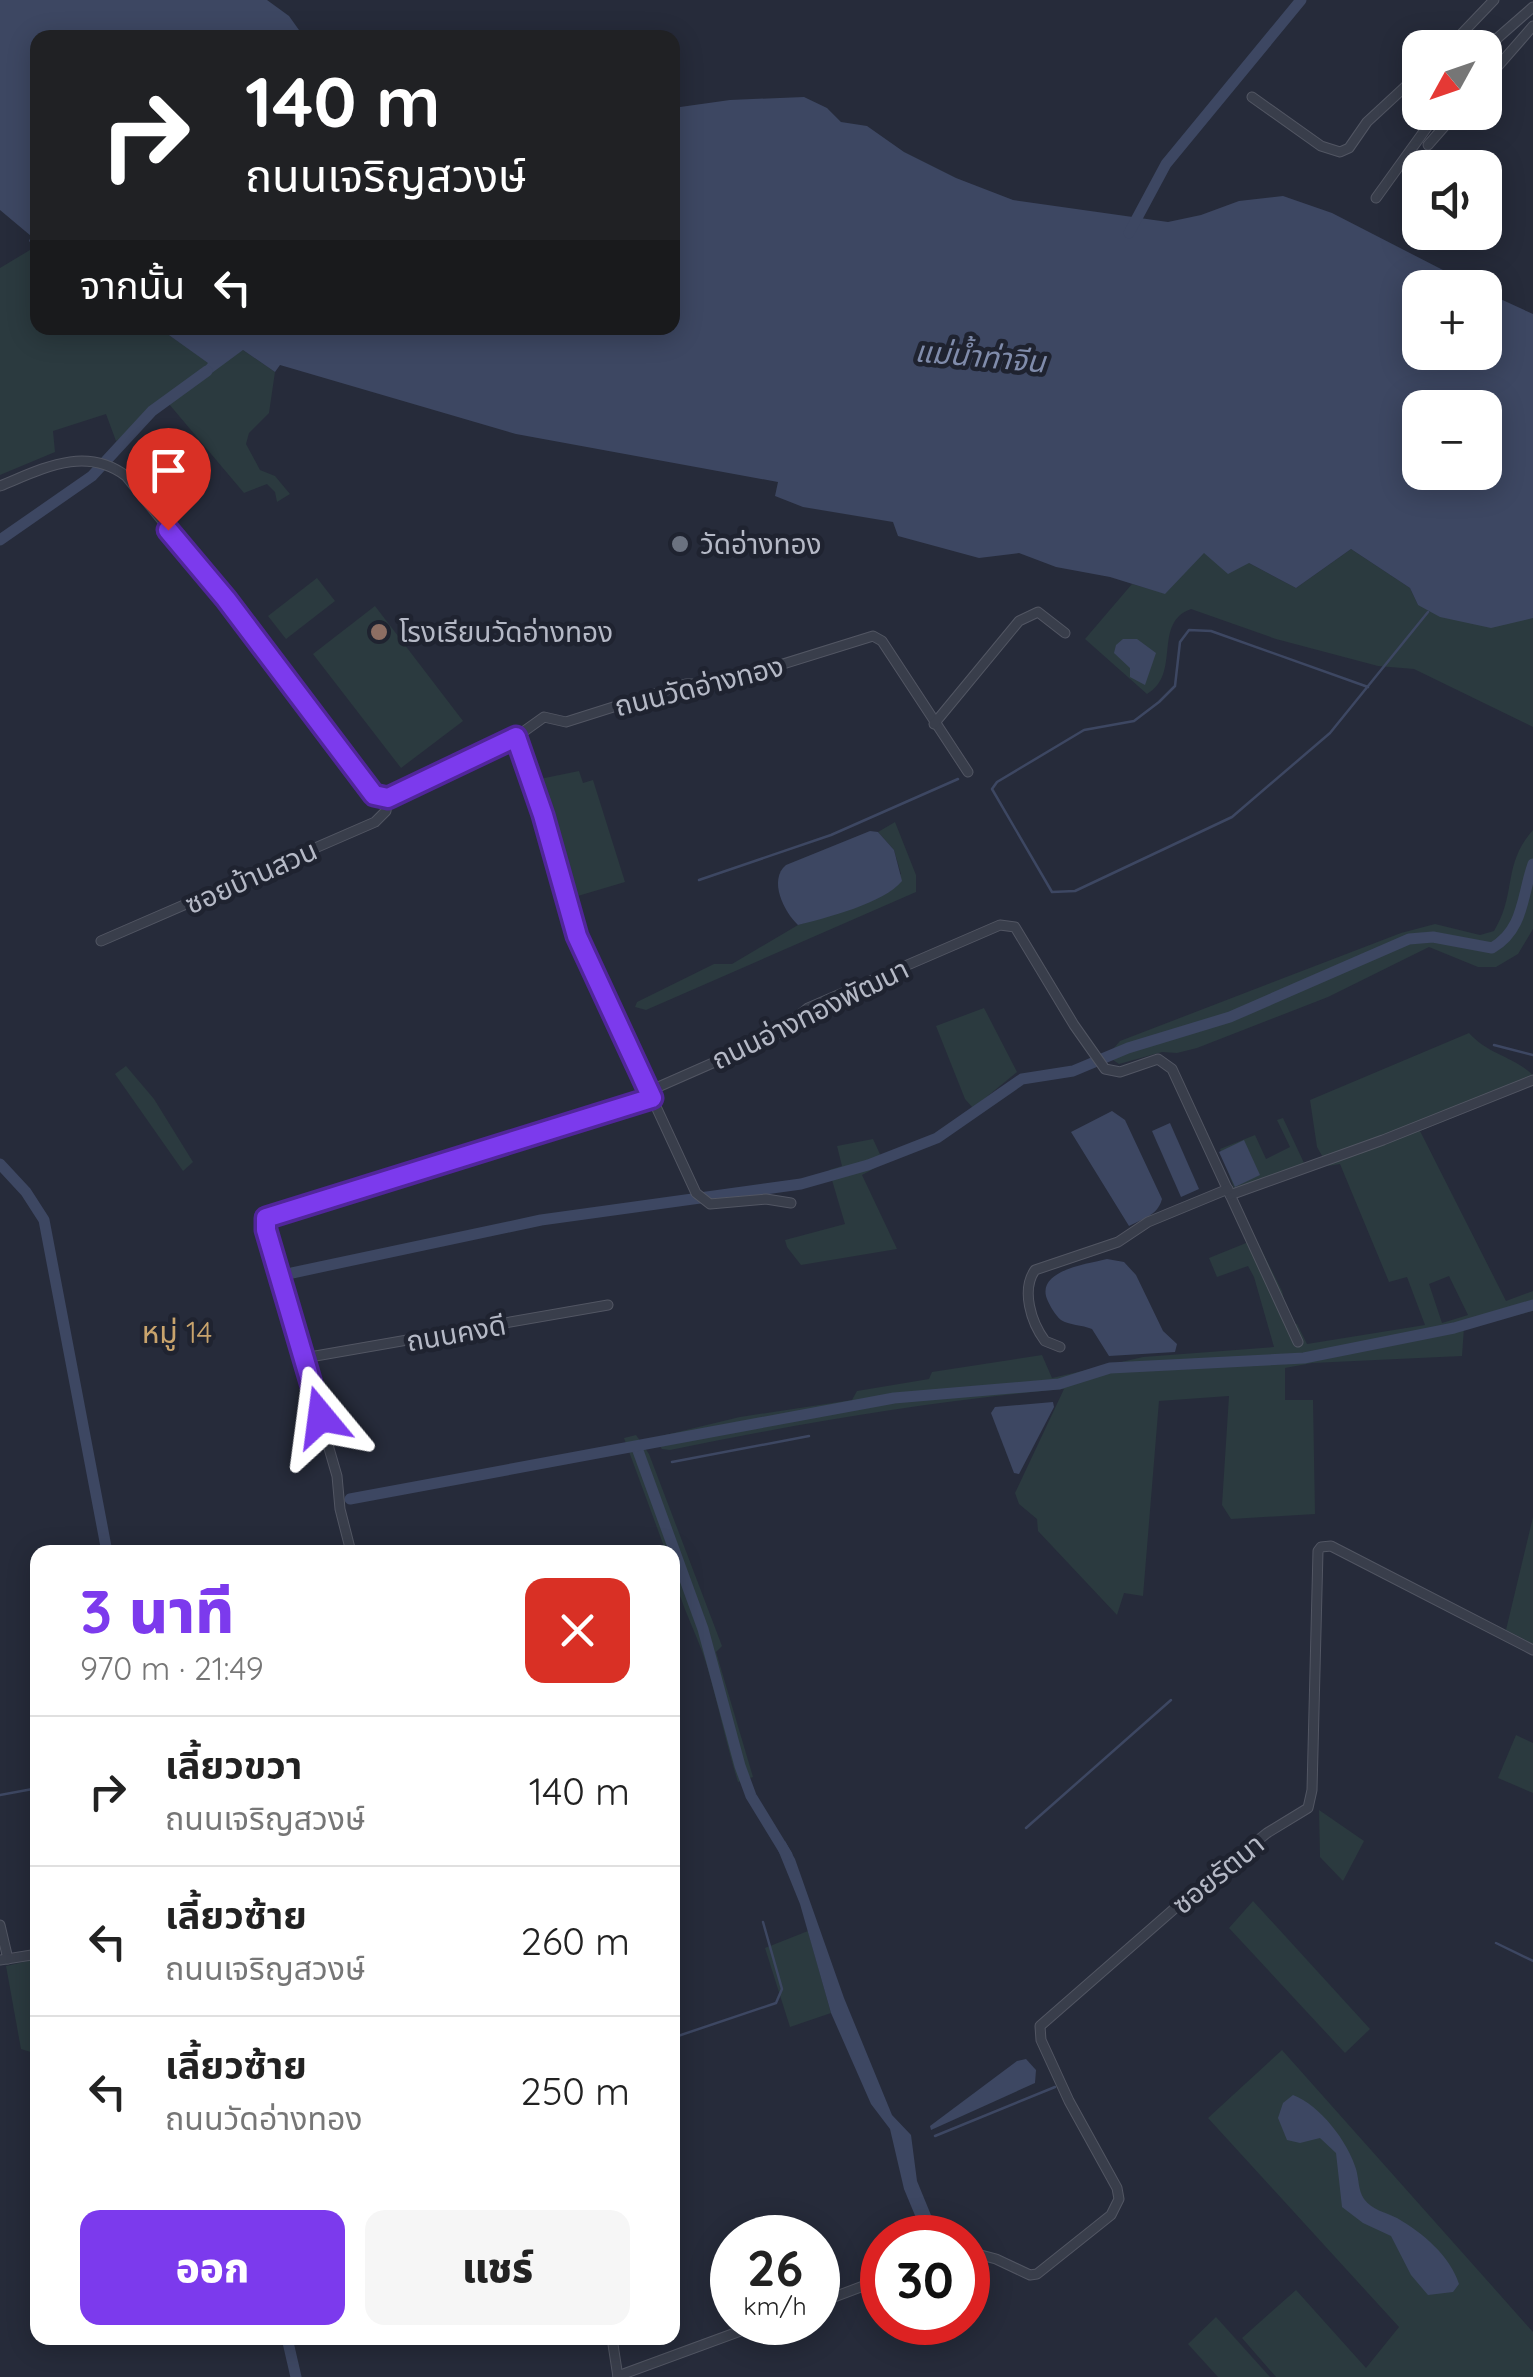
<!DOCTYPE html>
<html lang="th">
<head>
<meta charset="utf-8">
<style>
	:root { --surface:#fff; --page:#f6f6f6; --text:#222; --muted:#767676; --line:#e0e0e0; --accent:#7c3aed }
	body { margin:0; font-family:Quicksand,"Noto Sans Thai",sans-serif; background:var(--page); color:var(--text); height:100vh; display:flex; flex-direction:column; font-size:38px; white-space:nowrap }
	* { box-sizing:border-box; margin:0 }
	p { font-size:32px; color:var(--muted) }
	.icon { flex:none; width:55px; height:55px; fill:none; stroke:currentColor; stroke-width:2; stroke-linecap:round; stroke-linejoin:round }
	.map { position:relative; flex:1; overflow:hidden }
	.side { position:absolute; left:30px; top:1545px; width:650px; height:800px; display:flex; flex-direction:column; background:var(--surface); border-radius:20px; box-shadow:0 5px 25px #0003 }
	.side>* { flex:none }
	.hud { position:absolute; left:30px; top:30px; width:650px; height:305px; border-radius:20px; box-shadow:0 5px 25px #0003; background:#202124; color:#fff; overflow:hidden }
	.needle { width:65px; rotate:230deg }
	.buttons { position:absolute; left:1402px; top:30px; display:grid; gap:20px }
	.buttons a { display:grid; place-items:center; width:100px; height:100px; border-radius:20px; background:var(--surface); box-shadow:0 5px 25px #0003; font-size:50px }
	.speed { position:absolute; left:710px; top:2215px; display:flex; gap:20px; font-size:50px; font-weight:700; text-align:center }
	.speed>* { display:grid; place-content:center; width:130px; height:130px; border-radius:50%; background:var(--surface); box-shadow:0 5px 25px #0003; line-height:1 }
	.speed small { font-size:25px; font-weight:400 }
	.speed .limit { border:15px solid #d22; background:#fff; color:#111 }
	.pin { position:absolute; display:grid; place-items:center; width:85px; height:85px; color:#fff; margin:-102px -42px; border-radius:50% 50% 50% 0; rotate:-45deg; box-shadow:0 0 10px #0007 }
	.pin .icon { rotate:45deg }
	.me { position:absolute; width:110px; margin:-55px; rotate:344deg; stroke-linejoin:round; filter:drop-shadow(0 0 8px #0008) }
	.turn { display:flex; align-items:center; gap:35px; height:210px; padding:0 50px; font-size:45px }
	.turn .icon { width:130px; height:130px; stroke-width:2.5 }
	.turn b { display:block; font-size:70px; line-height:85px }
	.then { display:flex; align-items:center; height:95px; padding:0 50px; background:#0003; gap:20px; font-size:38px }
	.round { display:grid; place-items:center; flex:none; width:105px; height:105px; border-radius:20px; background:var(--page) }
	.head { display:flex; align-items:center; justify-content:space-between; height:170px; padding:0 50px }
	h1 { font-size:60px; font-weight:800; line-height:75px; color:var(--accent) }
	.primary-button { display:flex; gap:20px; margin-top:auto; padding:20px 50px }
	.primary-button a { flex:1; height:115px; border-radius:20px; background:var(--accent); color:#fff; font-size:40px; font-weight:800; line-height:115px; text-align:center }
	.primary-button a+a { background:var(--page); color:var(--text) }
	ul { padding:0; list-style:none }
	li { display:flex; align-items:center; gap:30px; height:150px; padding:0 50px; border-top:2px solid var(--line) }
	li div { flex:1 }
	li b { display:block; font-size:38px }
	li em { font-style:normal }
	.map>svg:first-child { display:block }
</style>
</head>
<body>
<div class="map">
<svg width="1533" height="2377" viewBox="0 0 1533 2377">
	<rect width="100%" height="100%" fill="#262b3a"/>
	<!-- green -->
	<g fill="#2b3a3f" fill-rule="evenodd">
		<polygon points="35,247 38,328 127,328 136,335 150,328 159,328 209,363 243,350 275,372 269,413 249,433 246,444 260,470 275,476 290,494 277,502 275,492 267,484 244,493 169,404 116,441 106,414 53,431 55,452 0,475 0,268"/>
		<path d="M1351 549 1410 588 1418 605 1533 618V727L1414 669 1378 666 1276 639 1191 609C1152 623 1182 674 1147 694L1085 639 1132 584 1165 593 1204 552 1249 563 1296 588Z"/>
		<polygon points="317,578 335,601 286,639 268,616"/>
		<polygon points="375,606 463,721 401,768 313,654"/>
		<polygon points="579,771 583,783 593,780 625,882 571,898 535,780"/>
		<polygon points="895,822 916,875 916,892 646,1010 635,1007 637,1002 714,964 732,964 798,925 867,902 901,874 894,850 878,832"/>
		<path d="M1533 830V929L1518 954 1496 967H1478L1429 947 1328 997 1197 1048 1177 1053 1162 1052 1119 1064 1107 1056 1120 1041 1401 933 1435 924 1480 935 1494 931C1517 894 1502 865 1533 830Z"/>
		<polygon points="984,1008 1017,1072 973,1108 965,1099 936,1026"/>
		<path d="M1469 1033C1489 1055 1513 1056 1533 1075V1085L1420 1131 1506 1301 1533 1291V1311L1464 1328 1462 1356 1312 1363 1285 1368V1400H1313L1315 1514 1231 1519 1222 1505 1229 1396 1159 1401 1143 1596 1124 1593 1117 1615 1038 1531 1037 1519 1019 1504 1015 1493 1064 1389C931 1401 801 1423 670 1450L662 1449 653 1438 740 1417 852 1400 857 1391 929 1379 932 1372 1042 1355 1052 1378 1143 1357 1274 1347 1254 1277 1248 1266 1217 1277 1209 1258 1256 1239 1282 1291 1290 1324H1297L1307 1344 1425 1325 1407 1277 1389 1282 1340 1164 1328 1166 1317 1147 1310 1100ZM1449 1276 1468 1315 1442 1323 1429 1284Z"/>
		<polygon points="126,1066 154,1099 193,1162 183,1171 115,1074"/>
		<polygon points="1283,1118 1304,1163 1235,1191 1220,1149 1255,1135 1266,1159 1290,1147 1277,1120"/>
		<polygon points="873,1139 884,1163 862,1175 897,1249 801,1265 787,1247 785,1240 845,1224 829,1170 842,1166 837,1146"/>
		<path d="M636 1435 649 1454 722 1646 716 1652 753 1777 738 1782C726 1743 718 1704 707 1666 696 1628 672 1593 672 1552H666L624 1438Z"/>
		<polygon points="1533,1517 1533,1644 1506,1630"/>
		<polygon points="1516,1735 1533,1743 1533,1793 1498,1778"/>
		<polygon points="1319,1810 1364,1841 1343,1881 1320,1857"/>
		<polygon points="1253,1901 1370,2029 1345,2053 1229,1928"/>
		<polygon points="808,1931 831,2013 790,2027 765,1948"/>
		<polygon points="37,1959 37,2054 21,2049 6,1966"/>
		<polygon points="1282,2050 1533,2332 1533,2377 1276,2377 1242,2338 1296,2290 1366,2368 1399,2327 1208,2118"/>
		<polygon points="1216,2317 1270,2377 1218,2377 1188,2344"/>
	</g>
	<!-- water -->
	<g fill="#3d4762" fill-rule="evenodd">
		<polygon points="0,0 267,0 289,16 304,37 38,38 37,249 29,241 31,236 0,210"/>
		<path d="M804 97 827 108 841 122 867 126 904 152 956 178 1013 200 1168 222 1201 215 1239 201 1283 196 1332 213 1476 287 1420 288V352H1485V292L1533 314V618L1491 628 1440 617 1418 605 1410 588 1351 549 1296 588 1249 563 1228 574 1204 553 1165 594 1110 577 1056 567 1019 553 979 558 898 536 893 522 803 507 775 496 778 482 516 434 280 365 275 372 243 350 201 381 196 377 208 363 159 328H672L673 108 730 100ZM1420 408H1485V472H1420Z"/>
		<polygon points="1123,639 1137,639 1156,653 1145,685 1130,677 1130,668 1114,653 1116,645"/>
		<path d="M870 831 878 832 894 850 902 881C884 903 826 918 798 925 784 912 768 880 786 865Z"/>
		<path d="M1112 1111 1125 1120 1162 1199C1158 1215 1143 1219 1129 1226L1071 1132Z"/>
		<polygon points="1170,1123 1199,1189 1181,1197 1152,1131"/>
		<polygon points="1244,1140 1260,1175 1235,1187 1219,1152"/>
		<path d="M1107 1259 1124 1262 1136 1275 1163 1331 1177 1344 1175 1352 1109 1356 1092 1329C1082 1325 1069 1325 1061 1320 1055 1315 1050 1306 1047 1299 1036 1270 1088 1264 1107 1259Z"/>
		<polygon points="1053,1402 1054,1407 1019,1474 1014,1473 991,1413 995,1407"/>
		<polygon points="785,1841 795,1859 844,1998 892,2115 911,2135 917,2181 940,2237 924,2237 904,2189 890,2129 871,2104 831,2013 800,1904 776,1845"/>
		<polygon points="1026,2059 1036,2070 1035,2083 931,2130 930,2126 1017,2061"/>
		<path d="M1293 2095C1320 2105 1348 2142 1356 2169 1359 2179 1358 2190 1364 2199 1372 2210 1385 2212 1397 2218 1423 2233 1450 2256 1459 2284L1453 2292 1428 2295 1411 2275 1391 2236 1363 2223 1342 2207 1336 2153 1320 2138 1300 2143 1287 2140 1278 2118 1283 2103Z"/>
	</g>
	<g fill="none" stroke-linecap="round" stroke-linejoin="round">
		<!-- stream -->
		<g stroke="#3d4762" stroke-width="2.5">
			<polyline points="1368,687 1211,631 1189,630 1180,642 1175,686 1159,702 1134,721 1084,730 997,782 992,789 1052,892 1075,891 1232,817 1330,733 1428,612"/>
			<polyline points="699,880 831,835 958,779"/>
			<polyline points="1494,1045 1533,1055"/>
			<polyline points="672,1462 809,1436"/>
			<polyline points="0,1795 38,1788"/>
			<polyline points="1026,1828 1171,1700"/>
			<polyline points="1496,1943 1533,1961"/>
			<polyline points="672,2038 776,2003 782,1989 763,1922"/>
			<polyline points="935,2136 1055,2087"/>
		</g>
		<!-- canal -->
		<g stroke="#3d4762" stroke-width="11">
			<polyline points="1129,233 1166,164 1301,0"/>
			<polyline points="0,540 92,476 152,411 207,371"/>
			<polyline points="0,1164 26,1192 44,1220 107,1552"/>
			<path d="M292 1273 541 1220 801 1184 868 1165 937 1138 1022 1079 1073 1071 1128 1048 1230 1017 1409 939 1433 937 1492 948C1524 930 1522 895 1533 864"/>
			<polyline points="637,1448 703,1629 740,1766 751,1796 787,1855"/>
			<polyline points="350,1499 894,1398 1059,1384 1110,1368 1304,1358 1454,1328 1533,1305"/>
			<polyline points="287,2338 296,2377"/>
		</g>
		<defs>
			<g id="street">
				<polyline points="1448,48 1494,0"/>
				<polyline points="1485,49 1533,7"/>
				<polyline points="1485,81 1533,26"/>
				<polyline points="1252,97 1321,146 1340,152 1349,148 1367,122 1420,73"/>
				<polyline points="1428,145 1457,112"/>
				<polyline points="1376,198 1438,112"/>
				<path d="M0 486C42 469 85 445 126 476L226 599 365 786 374 795 388 798 516 737 544 717 566 722 686 684H719L873 636 882 641 968 772"/>
				<polyline points="934,724 1019,621 1038,612 1065,633"/>
				<polyline points="516,737 543,815 577,936 696,1193 710,1204 766,1199 791,1203"/>
				<polyline points="101,941 375,822 386,811 388,798"/>
				<polyline points="649,1091 774,1036 808,1008 1000,925 1015,927 1074,1025 1105,1069 1120,1072 1158,1059 1172,1069 1298,1342"/>
				<polyline points="1230,1195 1383,1140 1533,1080"/>
				<path d="M1060 1347 1045 1341C1031 1322 1021 1290 1035 1270L1118 1242 1148 1222 1228 1189"/>
				<polyline points="304,1358 608,1305"/>
				<polyline points="351,1552 340,1509 337,1476 266,1230 267,1217 651,1098"/>
				<polyline points="0,1925 8,1959"/>
				<polyline points="0,1960 38,1954"/>
				<polyline points="968,2256 981,2255 996,2259 1030,2275 1037,2274 1111,2215 1119,2199 1117,2188 1069,2101 1041,2040 1040,2026 1190,1895 1267,1833 1308,1808 1312,1790 1318,1551 1321,1547 1331,1546 1533,1650"/>
				<polyline points="818,2303 882,2279"/>
				<polyline points="612,2338 618,2377"/>
				<polyline points="618,2376 765,2322"/>
			</g>
		</defs>
		<!-- street casing -->
		<use href="#street" stroke="#525663" stroke-width="11"/>
		<!-- street -->
		<use href="#street" stroke="#393e4b" stroke-width="9"/>
	</g>
	<g fill="none" stroke-linecap="round" stroke-linejoin="round">
		<defs>
			<polyline id="route" points="168,530 226,599 374,795 388,798 516,737 543,815 577,936 652,1098 266,1218 266,1230 321,1417"/>
		</defs>
		<!-- route casing -->
		<use href="#route" stroke="#51269a" stroke-width="25"/>
		<!-- route -->
		<use href="#route" stroke="#7c3aed" stroke-width="18"/>
	</g>
	<!-- markers -->
	<circle fill="#6b7280" stroke="#1f2330" stroke-width="4" cx="680" cy="544" r="10"/>
	<circle fill="#8d6e63" stroke="#1f2330" stroke-width="4" cx="379" cy="632" r="10"/>
	<g text-anchor="middle" stroke-width="9" stroke-linejoin="round" paint-order="stroke">
		<!-- poi labels -->
		<g font-size="28" fill="#b5b9c6" stroke="#1f2330" text-anchor="start">
			<text x="700" y="554">วัดอ่างทอง</text>
			<text x="399" y="642">โรงเรียนวัดอ่างทอง</text>
		</g>
		<!-- street labels -->
		<g font-size="28" fill="#b5b9c6" stroke="#1f2330">
			<text transform="translate(699 686) rotate(-14)" y="10">ถนนวัดอ่างทอง</text>
			<text transform="translate(251 877) rotate(-24)" y="10">ซอยบ้านสวน</text>
			<text transform="translate(810 1014) rotate(-26)" y="10">ถนนอ่างทองพัฒนา</text>
			<text transform="translate(456 1333) rotate(-10)" y="10">ถนนคงดี</text>
			<text transform="translate(1218 1874) rotate(-39)" y="10">ซอยรัตนา</text>
		</g>
		<!-- water labels -->
		<g font-size="30" font-style="italic" fill="#808cab" stroke="#1f2330">
			<text transform="translate(980 357) rotate(5)" y="10">แม่น้ำท่าจีน</text>
		</g>
		<!-- neighbourhood labels -->
		<g font-size="30" fill="#c9a46d" stroke="#1f2330">
			<text x="177" y="1343">หมู่ 14</text>
		</g>
	</g>
</svg>
<div class="buttons">
<a><svg class="needle" viewBox="-14 -14 28 28"><path d="M0-13l5 13h-10z" fill="#e53935"/><path d="M0 13l5-13h-10z" fill="#767676"/></svg></a>
<a><svg class="icon" aria-label="sound" viewBox="0 0 24 24"><path d="M4 9h4l5-4v14l-5-4H4zM17 9q2 3 0 6"/></svg></a>
<a>+</a>
<a>−</a>
</div>
<div class="speed"><div>26<small>km/h</small></div><div class="limit">30</div></div>
<div class="pin" style="left:168px;top:530px;background:#d93025"><svg class="icon" aria-label="arrive" viewBox="0 0 24 24"><path d="M6 21V4h12l-3 4 3 4H6"/></svg></div>
<svg class="me" style="left:321px;top:1417px" viewBox="-20 -20 40 40"><path d="M0-17L14 15 0 8-14 15z" fill="#7c3aed" stroke="#fff" stroke-width="4"/></svg>
<div class="hud">
<div class="turn"><svg class="icon" aria-label="right" viewBox="0 0 24 24"><path d="M7 20v-9h11M14 6l5 5-5 5"/></svg><div><b>140 m</b>ถนนเจริญสวงษ์</div></div>
<div class="then">จากนั้น<svg class="icon" aria-label="left" viewBox="0 0 24 24"><path d="M17 20v-9H6M10 6l-5 5 5 5"/></svg></div>
</div>
<section class="side">
<div class="head"><div><h1>3 นาที</h1><p>970 m · 21:49</p></div><a class="round" style="background:#d93025;color:#fff"><svg class="icon" aria-label="close" viewBox="0 0 24 24"><path d="M6 6l12 12M18 6L6 18"/></svg></a></div>
<ul>
<li><svg class="icon" aria-label="right" viewBox="0 0 24 24"><path d="M7 20v-9h11M14 6l5 5-5 5"/></svg><div><b>เลี้ยวขวา</b><p>ถนนเจริญสวงษ์</p></div><em>140 m</em></li>
<li><svg class="icon" aria-label="left" viewBox="0 0 24 24"><path d="M17 20v-9H6M10 6l-5 5 5 5"/></svg><div><b>เลี้ยวซ้าย</b><p>ถนนเจริญสวงษ์</p></div><em>260 m</em></li>
<li><svg class="icon" aria-label="left" viewBox="0 0 24 24"><path d="M17 20v-9H6M10 6l-5 5 5 5"/></svg><div><b>เลี้ยวซ้าย</b><p>ถนนวัดอ่างทอง</p></div><em>250 m</em></li>
</ul>
<div class="primary-button"><a>ออก</a><a>แชร์</a></div>
</section>
</div>
</body>
</html>
